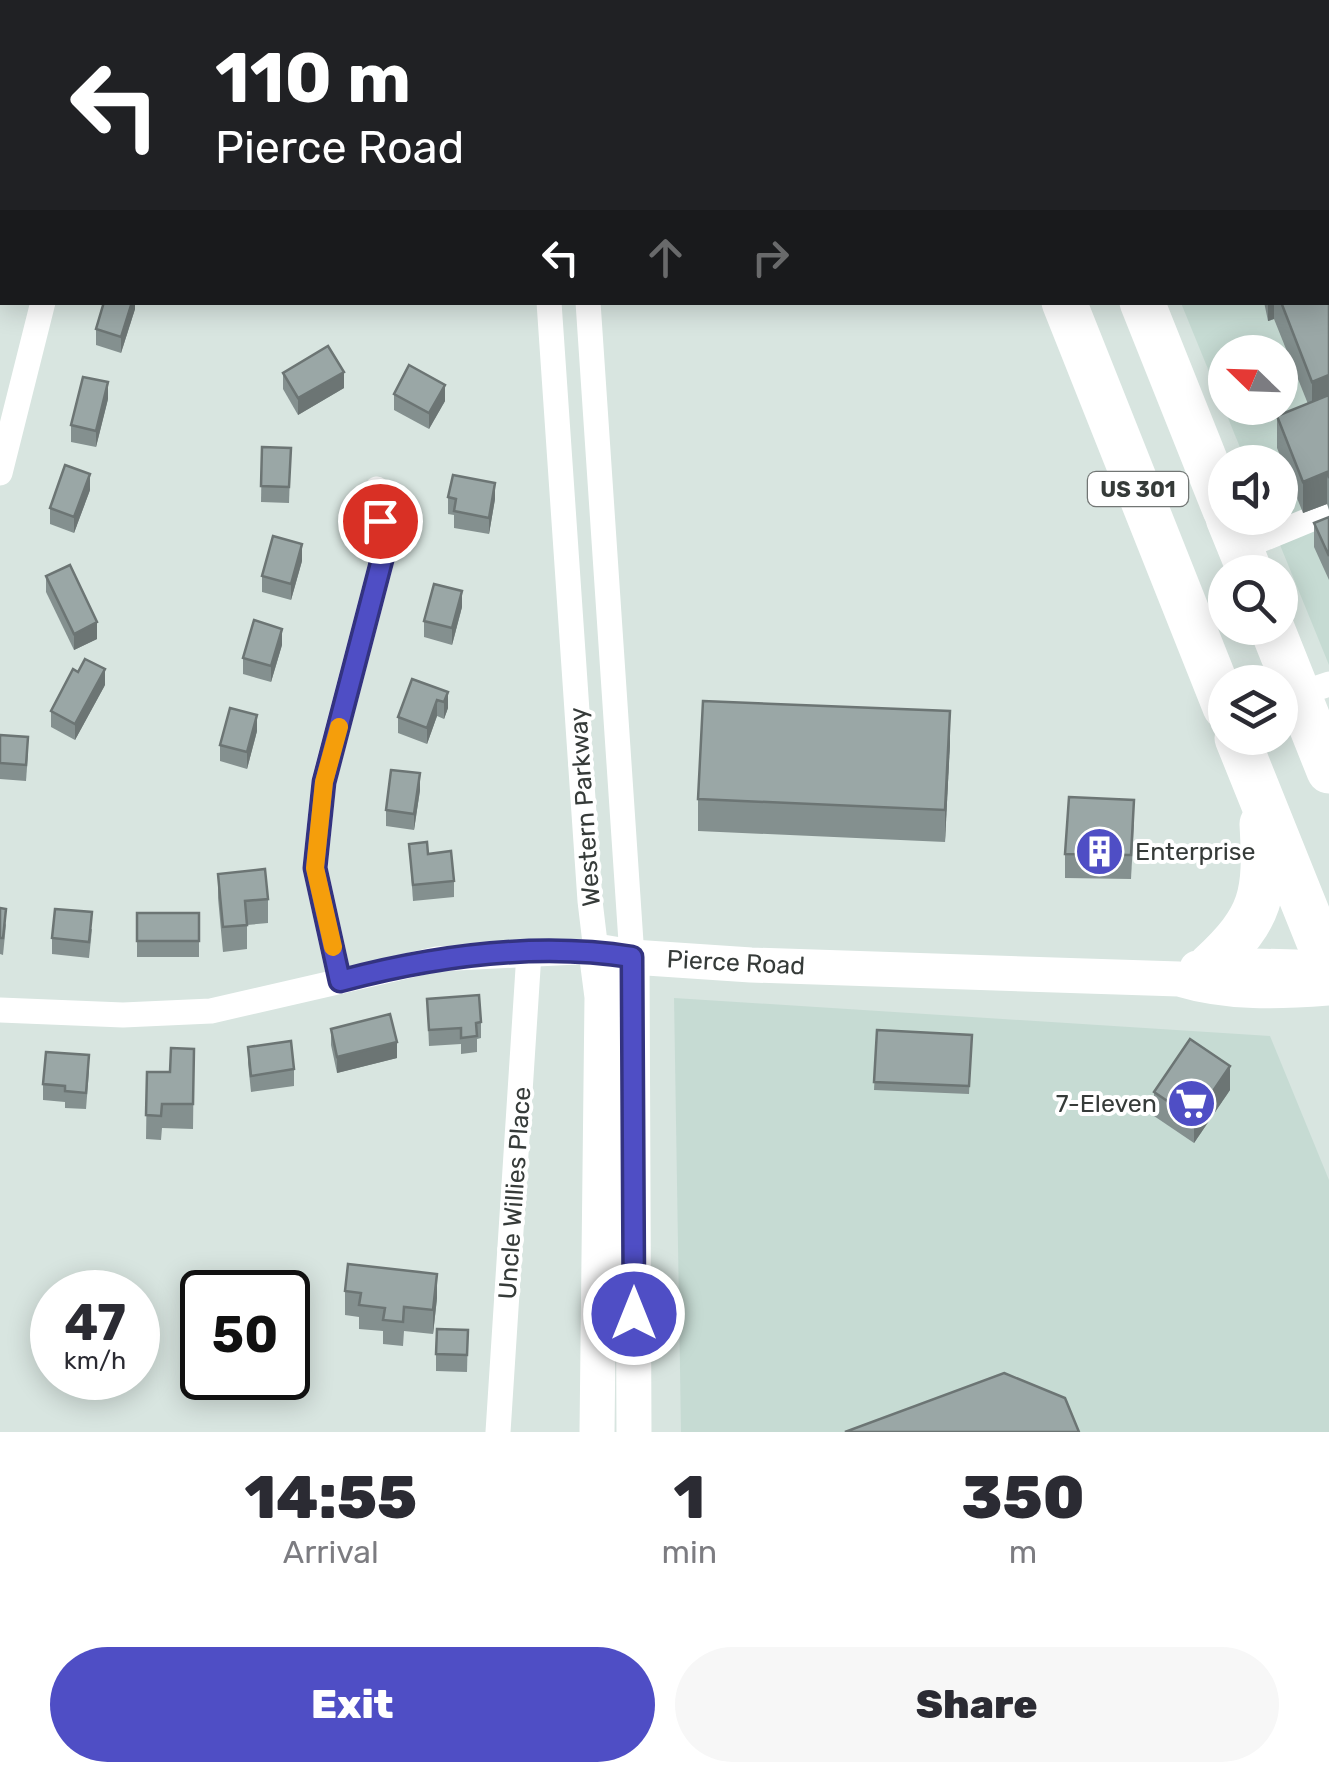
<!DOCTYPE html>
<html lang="en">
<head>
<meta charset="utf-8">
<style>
	:root { --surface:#fff; --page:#f7f7f7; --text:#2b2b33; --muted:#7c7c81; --accent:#4f4ec5 }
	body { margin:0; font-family:Rubik,sans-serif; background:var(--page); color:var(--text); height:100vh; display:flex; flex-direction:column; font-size:38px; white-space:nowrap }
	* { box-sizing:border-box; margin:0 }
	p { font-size:32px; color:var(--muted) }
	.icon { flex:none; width:55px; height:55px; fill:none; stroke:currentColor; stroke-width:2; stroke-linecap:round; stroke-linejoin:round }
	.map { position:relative; height:1432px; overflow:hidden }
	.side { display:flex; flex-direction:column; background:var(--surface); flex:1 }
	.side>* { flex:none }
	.guide { position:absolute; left:0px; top:0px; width:1330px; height:305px; box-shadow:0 5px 25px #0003; background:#202124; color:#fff; overflow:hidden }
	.needle { width:65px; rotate:293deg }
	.fabs { position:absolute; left:1208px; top:335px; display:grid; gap:20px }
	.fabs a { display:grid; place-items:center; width:90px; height:90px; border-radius:50%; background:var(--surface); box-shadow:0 5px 25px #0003; font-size:50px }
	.speed { position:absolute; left:30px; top:1270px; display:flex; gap:20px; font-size:50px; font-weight:700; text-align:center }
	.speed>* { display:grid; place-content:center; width:130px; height:130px; border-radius:50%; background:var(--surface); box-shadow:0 5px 25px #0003; line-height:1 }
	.speed small { font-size:25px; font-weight:400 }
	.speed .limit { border:5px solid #111; border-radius:15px; background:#fff; color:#111 }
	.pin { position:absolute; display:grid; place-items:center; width:85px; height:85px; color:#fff; margin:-42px; border:5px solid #fff; border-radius:50%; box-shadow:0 2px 10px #0007 }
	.me { position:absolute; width:110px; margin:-55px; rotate:0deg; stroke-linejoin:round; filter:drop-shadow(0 0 8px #0008) }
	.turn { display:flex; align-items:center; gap:35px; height:210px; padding:0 50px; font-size:45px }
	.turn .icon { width:130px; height:130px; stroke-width:2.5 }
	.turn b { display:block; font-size:70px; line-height:85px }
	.lanes { display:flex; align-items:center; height:95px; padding:0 50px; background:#0003; justify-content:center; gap:50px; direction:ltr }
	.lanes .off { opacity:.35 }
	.eta { display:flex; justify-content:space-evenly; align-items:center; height:170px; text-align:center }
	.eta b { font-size:60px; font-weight:800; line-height:70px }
	.button { display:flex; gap:20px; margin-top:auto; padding:20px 50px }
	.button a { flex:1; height:115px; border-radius:60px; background:var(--accent); color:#fff; font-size:40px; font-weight:800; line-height:115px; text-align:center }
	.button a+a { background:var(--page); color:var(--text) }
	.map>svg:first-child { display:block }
</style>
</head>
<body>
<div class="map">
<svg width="1329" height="1432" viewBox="0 0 1329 1432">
	<rect width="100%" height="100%" fill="#d8e5e0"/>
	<!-- built -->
	<g fill="#c6dbd3" fill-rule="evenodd">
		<path d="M1057 0H1329V665L1269 518H1280V462H1246L1181 303 1328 302V2ZM1225 352H1280V408H1225Z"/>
		<polygon points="674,998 1270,1036 1329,1180 1329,1432 681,1432"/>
	</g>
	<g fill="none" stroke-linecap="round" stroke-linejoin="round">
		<!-- street -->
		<g stroke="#fff" stroke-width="25">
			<polyline points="508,0 508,2"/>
			<polyline points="546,0 547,2"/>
			<polyline points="0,78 2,81"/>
			<polyline points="1328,164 1329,163"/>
			<polyline points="588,302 632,957"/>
			<polyline points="0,473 43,302"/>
			<polyline points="1241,548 1324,514"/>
			<polyline points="1299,694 1329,684"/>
			<polyline points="340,981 315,868 324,781 384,552 377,489"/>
			<polyline points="0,1010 123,1015 211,1011 437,959 596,951 590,901 549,302"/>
			<polyline points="498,1432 529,953"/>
		</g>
		<!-- secondary -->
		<g stroke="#fff" stroke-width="35">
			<polyline points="632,957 634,1432"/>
			<polyline points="1197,968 1218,965 1296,967 1329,983"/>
			<path d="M597 1432 602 997 596 951 632 957 751 965 1179 979C1229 994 1278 992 1329 988"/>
		</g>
		<!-- highway -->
		<g stroke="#fff" stroke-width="45">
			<polyline points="945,0 946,2"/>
			<polyline points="1020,0 1021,2"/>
			<polyline points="1064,302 1225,707"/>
			<polyline points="1142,302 1225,510"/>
			<polyline points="1228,518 1250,572"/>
			<polyline points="1272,628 1329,771"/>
			<polyline points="1237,738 1329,967"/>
			<path d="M1210 966C1263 917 1266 894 1262 824"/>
		</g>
	</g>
	<!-- wall -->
	<g fill="#84908f">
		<polygon points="20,0 44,0 42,2 23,2"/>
		<polygon points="1329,267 1329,510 1327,504 1303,513 1277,448 1277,416 1308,404 1274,319 1268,321 1264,302 1328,302"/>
		<polygon points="135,302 135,309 121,353 96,345 96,329"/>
		<polygon points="283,373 344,388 298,415 283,389"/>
		<polygon points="394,394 445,401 429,429 394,410"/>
		<polygon points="108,399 96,447 71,442 71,425"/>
		<polygon points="262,447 291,448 289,503 261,502"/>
		<polygon points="90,490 74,533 50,524 50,508"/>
		<polygon points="448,497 495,499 489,534 454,528 454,515 448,514"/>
		<polygon points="1329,517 1329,580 1314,547 1314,523"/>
		<polygon points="302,561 291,600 262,592 262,576"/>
		<polygon points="46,576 97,639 74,650 46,592"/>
		<polygon points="462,607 452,645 424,637 424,621"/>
		<polygon points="282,645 271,682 243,674 243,658"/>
		<polygon points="105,685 75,740 51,727 51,711"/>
		<polygon points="448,692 448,708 444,719 437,716 427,744 398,733 398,717"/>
		<polygon points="257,731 247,769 220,761 220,745"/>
		<polygon points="0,735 28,754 26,781 0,779"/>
		<polygon points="950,743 945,842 698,831 698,799"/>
		<polygon points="420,790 414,830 386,826 386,810"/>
		<polygon points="1134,824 1131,879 1065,878 1065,854"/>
		<polygon points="409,844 428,854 454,881 454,897 413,901"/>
		<polygon points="218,874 268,899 268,923 247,925 247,949 223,952 218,898"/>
		<polygon points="0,908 6,925 3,955 0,954"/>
		<rect x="137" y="913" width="62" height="44"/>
		<polygon points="92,929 89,958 52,954 52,938"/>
		<polygon points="427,999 481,1022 481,1038 477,1039 477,1052 461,1054 461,1044 429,1046"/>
		<polygon points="331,1029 397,1058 337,1073 331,1045"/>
		<polygon points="877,1030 972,1035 969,1094 874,1090"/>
		<polygon points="248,1047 294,1069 294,1086 251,1092 248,1063"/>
		<polygon points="194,1049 193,1129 162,1128 161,1140 146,1139 147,1072 170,1072"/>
		<polygon points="89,1071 86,1109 65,1108 65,1102 43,1100 43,1084"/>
		<polygon points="1230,1090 1194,1143 1154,1116 1154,1092"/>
		<polygon points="345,1291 437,1298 433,1334 404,1331 403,1346 383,1344 383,1331 359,1329 359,1317 345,1315"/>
		<polygon points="468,1330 467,1372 436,1371 436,1354"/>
	</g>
	<!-- shaded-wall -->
	<g fill="#6c7574">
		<polygon points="132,302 135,302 135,309 121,353 121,337"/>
		<polygon points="1268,302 1274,302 1274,319 1268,321"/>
		<polygon points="344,372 344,388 298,415 298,398"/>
		<polygon points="1329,375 1329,407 1312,413 1312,382"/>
		<polygon points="108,382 108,399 96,447 96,431"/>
		<polygon points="445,385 445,401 429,429 429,413"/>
		<polygon points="1327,472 1327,504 1303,513 1303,482"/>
		<polygon points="90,474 90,490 74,533 74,517"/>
		<polygon points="495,483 495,499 489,534 489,518"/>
		<polygon points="302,544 302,561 291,600 291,584"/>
		<polygon points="462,591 462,607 452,645 452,628"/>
		<polygon points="97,622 97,639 74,650 74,634"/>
		<polygon points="282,629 282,645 271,682 271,666"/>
		<polygon points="105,669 105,685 75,740 75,724"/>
		<polygon points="448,692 448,708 444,719 444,702"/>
		<polygon points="437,700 437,716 427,744 427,728"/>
		<polygon points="950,711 950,743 945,842 945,810"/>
		<polygon points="257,715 257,731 247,769 247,752"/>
		<polygon points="420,773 420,790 414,830 414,814"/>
		<polygon points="397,1042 397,1058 337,1073 337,1057"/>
		<polygon points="1230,1066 1230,1090 1194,1143 1194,1119"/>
		<polygon points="437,1274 437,1298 433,1334 433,1310"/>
	</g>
	<!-- building -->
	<g fill="#9aa7a6" stroke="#6c7574" stroke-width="2.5">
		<polygon points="729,0 752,0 753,2 730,2"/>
		<polygon points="1328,262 1329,267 1329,290 1328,290"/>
		<polygon points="1328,300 1329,303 1329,375 1312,382 1281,302 1328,302"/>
		<polygon points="104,302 132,302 121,337 96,329"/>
		<polygon points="328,346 344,372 298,398 283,373"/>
		<polygon points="409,365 445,385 429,413 394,394"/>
		<polygon points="83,377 108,382 96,431 71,425"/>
		<polygon points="1329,395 1329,478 1327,472 1303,482 1277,416"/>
		<polygon points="262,447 291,448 289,487 261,486"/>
		<polygon points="65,465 90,474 74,517 50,508"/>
		<polygon points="453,475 495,483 489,518 454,511 456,499 448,497"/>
		<polygon points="1329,517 1329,556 1314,523"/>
		<polygon points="273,536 302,544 291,584 262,576"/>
		<polygon points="70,565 97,622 74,634 46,576"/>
		<polygon points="434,584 462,591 452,628 424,621"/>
		<polygon points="254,620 282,629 271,666 243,658"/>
		<polygon points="85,659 105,669 75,724 51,711 73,669 78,672"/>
		<polygon points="412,679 448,692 444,702 437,700 427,728 398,717"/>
		<polygon points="703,701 950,711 945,810 698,799"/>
		<polygon points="230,708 257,715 247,752 220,745"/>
		<polygon points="0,735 28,737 26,765 0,763"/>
		<polygon points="391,770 420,773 414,814 386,810"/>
		<polygon points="1069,797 1134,800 1131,855 1065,854"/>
		<polygon points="427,842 428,854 451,851 454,881 413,885 409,844"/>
		<polygon points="265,869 268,899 245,901 247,925 223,927 218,874"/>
		<polygon points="0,908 6,909 3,938 0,938"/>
		<polygon points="55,909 92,912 89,942 52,938"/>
		<rect x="137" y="913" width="62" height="28"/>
		<polygon points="479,995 481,1022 476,1023 477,1036 461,1038 461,1028 429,1030 427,999"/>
		<polygon points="390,1014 397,1042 337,1057 331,1029"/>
		<polygon points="877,1030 972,1035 969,1086 874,1082"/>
		<polygon points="1190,1039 1230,1066 1194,1119 1154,1092"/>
		<polygon points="291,1041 294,1069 251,1076 248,1047"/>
		<polygon points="171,1048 194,1049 193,1104 162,1104 161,1116 146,1115 147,1072 170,1072"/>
		<polygon points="46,1052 89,1055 86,1093 65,1091 65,1086 43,1084"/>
		<polygon points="348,1264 437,1274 433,1310 404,1307 403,1322 383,1320 385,1308 359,1305 361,1293 345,1291"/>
		<polygon points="437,1329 468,1330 467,1355 436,1354"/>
		<polygon points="1004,1373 1065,1398 1079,1432 845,1432"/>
	</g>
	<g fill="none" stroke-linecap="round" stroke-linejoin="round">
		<defs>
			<path id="route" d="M380 521 384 552 324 782 315 868 340 981C434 956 536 942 632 957L634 1314"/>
		</defs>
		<!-- route casing -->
		<use href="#route" stroke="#333380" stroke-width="25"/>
		<!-- route -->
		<use href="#route" stroke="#4f4ec5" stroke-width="18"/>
		<!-- slow -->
		<polyline stroke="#f59e0b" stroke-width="18" points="333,947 315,868 324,782 339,727"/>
	</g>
	<!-- icons -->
	<defs>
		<symbol id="building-disc" viewBox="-11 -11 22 22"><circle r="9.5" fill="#4f4ec5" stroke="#fff"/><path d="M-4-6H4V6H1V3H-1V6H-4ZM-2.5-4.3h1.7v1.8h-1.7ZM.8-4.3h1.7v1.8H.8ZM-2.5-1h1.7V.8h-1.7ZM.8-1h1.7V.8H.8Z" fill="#fff"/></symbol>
		<symbol id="supermarket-disc" viewBox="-11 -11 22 22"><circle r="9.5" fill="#4f4ec5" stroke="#fff"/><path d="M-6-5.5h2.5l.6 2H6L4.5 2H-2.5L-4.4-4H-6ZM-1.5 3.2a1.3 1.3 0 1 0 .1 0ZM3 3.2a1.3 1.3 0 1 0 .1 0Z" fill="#fff"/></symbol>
	</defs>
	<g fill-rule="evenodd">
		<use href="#building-disc" x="1072" y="824" width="55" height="55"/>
		<use href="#supermarket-disc" x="1164" y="1076" width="55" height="55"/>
	</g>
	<g text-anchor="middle" stroke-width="8" stroke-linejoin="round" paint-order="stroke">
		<!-- shield labels -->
		<rect fill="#fff" stroke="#727674" stroke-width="2.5" x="1088" y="472" width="100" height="34" rx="8"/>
		<g font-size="22" font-weight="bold" fill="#363b39">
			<text x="1138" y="497">US 301</text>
		</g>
		<!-- street labels -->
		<g font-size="25" fill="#363b39" stroke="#fff">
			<text transform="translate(584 807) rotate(-94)" y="9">Western Parkway</text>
			<text transform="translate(736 962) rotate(3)" y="9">Pierce Road</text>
			<text transform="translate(514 1193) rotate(-86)" y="9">Uncle Willies Place</text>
		</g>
		<!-- poi labels -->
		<g font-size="25" fill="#363b39" stroke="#fff" text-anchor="start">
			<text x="1135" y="860">Enterprise</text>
			<text x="1157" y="1112" text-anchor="end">7-Eleven</text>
		</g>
	</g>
</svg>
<div class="fabs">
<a><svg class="needle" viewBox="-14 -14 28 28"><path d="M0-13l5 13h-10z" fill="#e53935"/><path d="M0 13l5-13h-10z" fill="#7c7c81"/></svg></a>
<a><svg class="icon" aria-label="sound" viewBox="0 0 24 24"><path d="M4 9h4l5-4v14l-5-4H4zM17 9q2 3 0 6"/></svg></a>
<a><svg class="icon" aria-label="search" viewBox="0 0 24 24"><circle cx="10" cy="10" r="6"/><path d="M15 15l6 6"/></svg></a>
<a><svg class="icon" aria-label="layers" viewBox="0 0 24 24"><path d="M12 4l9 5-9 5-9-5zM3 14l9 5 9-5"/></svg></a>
</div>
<div class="speed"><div>47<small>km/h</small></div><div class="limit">50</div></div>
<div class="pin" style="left:380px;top:521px;background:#d93025"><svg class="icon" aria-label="arrive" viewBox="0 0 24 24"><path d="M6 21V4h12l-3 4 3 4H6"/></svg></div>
<svg class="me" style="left:634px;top:1314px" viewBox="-20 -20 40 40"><circle r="17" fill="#4f4ec5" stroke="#fff" stroke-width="3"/><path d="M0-11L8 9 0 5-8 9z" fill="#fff"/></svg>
<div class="guide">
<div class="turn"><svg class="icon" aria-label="left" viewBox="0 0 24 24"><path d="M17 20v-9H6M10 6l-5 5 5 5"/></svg><div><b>110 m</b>Pierce Road</div></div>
<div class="lanes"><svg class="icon" aria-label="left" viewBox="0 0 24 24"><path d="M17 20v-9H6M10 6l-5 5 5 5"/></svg><svg class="icon off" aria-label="ahead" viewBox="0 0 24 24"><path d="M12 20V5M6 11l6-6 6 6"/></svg><svg class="icon off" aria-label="right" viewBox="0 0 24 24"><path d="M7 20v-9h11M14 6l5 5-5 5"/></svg></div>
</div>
</div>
<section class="side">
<div class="eta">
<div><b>14:55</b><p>Arrival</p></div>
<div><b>1</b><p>min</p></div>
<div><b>350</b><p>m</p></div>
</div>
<div class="button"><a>Exit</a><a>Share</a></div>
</section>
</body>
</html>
